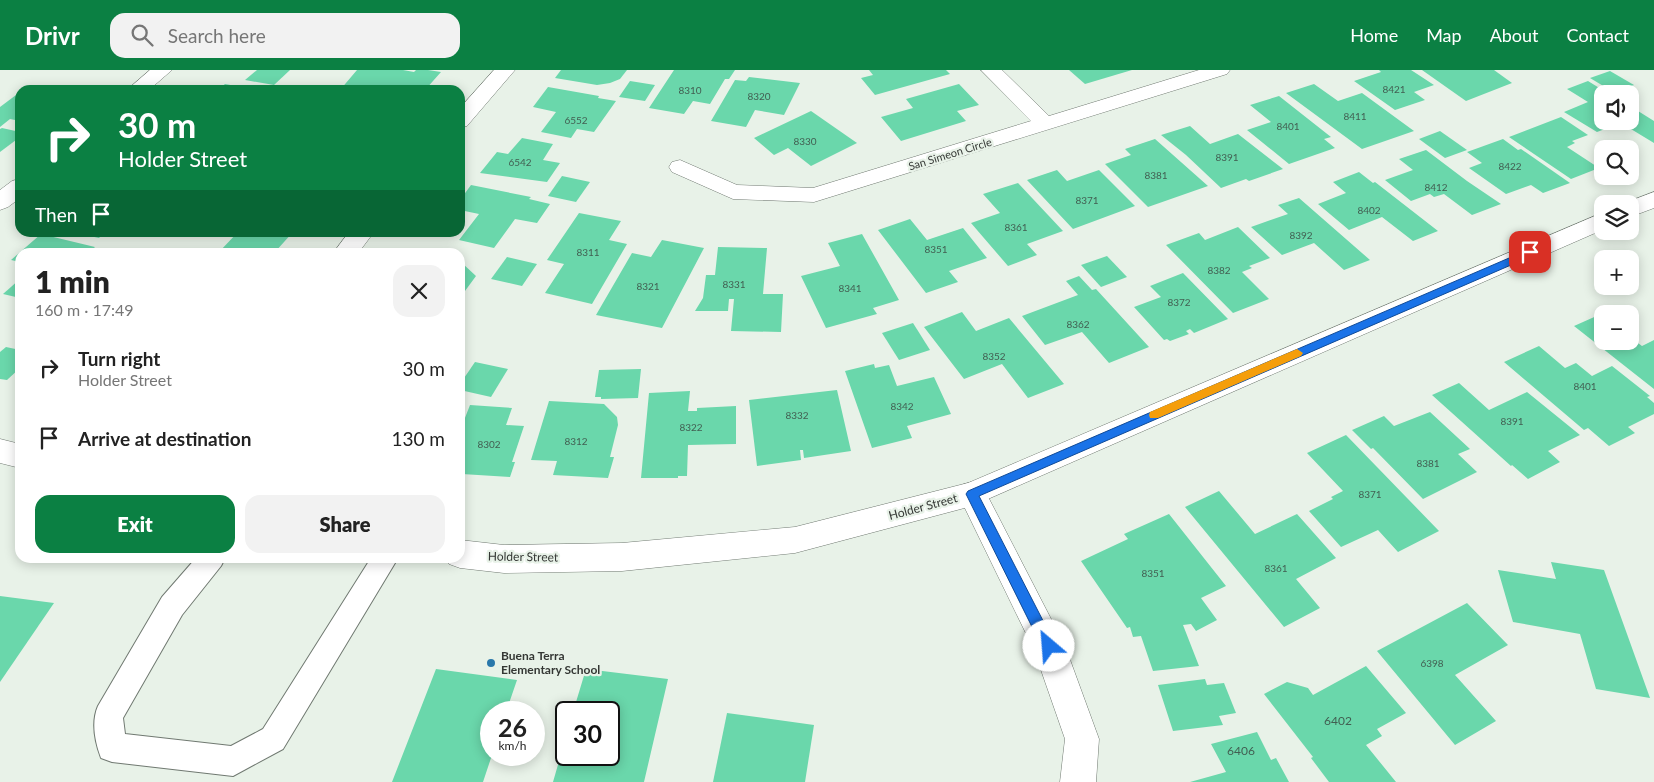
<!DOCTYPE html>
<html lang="en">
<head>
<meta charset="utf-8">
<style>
	:root { --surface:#fff; --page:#f2f2f2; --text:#222; --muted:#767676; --accent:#0b8043 }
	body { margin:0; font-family:Lato,sans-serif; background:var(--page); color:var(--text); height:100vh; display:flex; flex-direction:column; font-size:19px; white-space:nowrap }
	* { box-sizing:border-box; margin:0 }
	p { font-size:16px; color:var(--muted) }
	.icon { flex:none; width:28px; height:28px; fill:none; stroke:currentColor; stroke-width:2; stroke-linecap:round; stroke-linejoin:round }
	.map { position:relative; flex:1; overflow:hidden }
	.side { position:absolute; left:15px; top:178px; width:450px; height:315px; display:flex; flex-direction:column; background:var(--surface); border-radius:15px; box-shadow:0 2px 12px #0003 }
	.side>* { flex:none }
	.guide { position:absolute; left:15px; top:15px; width:450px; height:152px; border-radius:15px; box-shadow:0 2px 12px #0003; background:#0b8043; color:#fff; overflow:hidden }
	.fabs { position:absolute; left:1594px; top:15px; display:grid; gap:10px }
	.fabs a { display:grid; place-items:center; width:45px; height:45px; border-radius:10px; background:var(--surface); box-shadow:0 2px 12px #0003; font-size:25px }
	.speed { position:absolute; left:480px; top:631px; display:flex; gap:10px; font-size:25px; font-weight:700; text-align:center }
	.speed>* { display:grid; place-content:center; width:65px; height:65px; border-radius:50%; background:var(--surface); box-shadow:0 2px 12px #0003; line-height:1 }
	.speed small { font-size:12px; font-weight:400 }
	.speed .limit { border:2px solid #111; border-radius:8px; background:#fff; color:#111 }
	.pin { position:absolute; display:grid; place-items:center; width:42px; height:42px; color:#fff; margin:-21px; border-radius:10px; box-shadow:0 2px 8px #0006 }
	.me { position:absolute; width:55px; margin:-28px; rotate:333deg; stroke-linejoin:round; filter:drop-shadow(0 0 4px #0008) }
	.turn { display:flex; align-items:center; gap:18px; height:105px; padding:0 20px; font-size:22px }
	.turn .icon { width:65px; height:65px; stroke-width:2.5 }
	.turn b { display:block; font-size:35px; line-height:42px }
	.then { display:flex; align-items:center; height:48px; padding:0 20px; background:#0003; gap:10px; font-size:19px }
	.round { display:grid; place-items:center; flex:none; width:52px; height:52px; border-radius:15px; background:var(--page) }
	.overview { display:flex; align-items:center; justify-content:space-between; height:85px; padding:0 20px }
	h1 { font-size:30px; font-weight:800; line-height:38px }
	.button { display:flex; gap:10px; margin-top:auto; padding:10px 20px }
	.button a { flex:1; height:58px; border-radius:15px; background:var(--accent); color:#fff; font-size:20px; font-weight:800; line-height:58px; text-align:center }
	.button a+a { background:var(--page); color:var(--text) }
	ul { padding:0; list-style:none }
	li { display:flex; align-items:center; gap:15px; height:70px; padding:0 20px }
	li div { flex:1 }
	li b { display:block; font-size:19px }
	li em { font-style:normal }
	header { display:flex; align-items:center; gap:30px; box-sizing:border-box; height:70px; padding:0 25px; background:var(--accent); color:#fff }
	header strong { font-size:24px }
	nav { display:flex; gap:28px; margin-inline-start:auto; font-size:18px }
	.search { width:350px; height:45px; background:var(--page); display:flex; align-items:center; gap:12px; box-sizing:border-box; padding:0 18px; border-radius:15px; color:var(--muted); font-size:19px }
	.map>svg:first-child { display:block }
</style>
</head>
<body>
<header>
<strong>Drivr</strong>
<div class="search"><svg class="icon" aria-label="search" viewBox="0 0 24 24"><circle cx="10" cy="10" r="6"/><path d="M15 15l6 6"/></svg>Search here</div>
<nav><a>Home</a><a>Map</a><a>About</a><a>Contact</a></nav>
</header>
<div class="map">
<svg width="1654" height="712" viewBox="0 0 1654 712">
	<rect width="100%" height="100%" fill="#e8f2e8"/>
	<!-- building -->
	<g fill="#6ad7ab">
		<polygon points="257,0 290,0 274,15 245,10"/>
		<polygon points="357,0 403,0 414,2 416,0 428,0 441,2 425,20 404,16 400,20 340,20"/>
		<polygon points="561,0 627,0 620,9 610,13 597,15 555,8"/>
		<polygon points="674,0 735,0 729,9 725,9 710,34 693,31 684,44 649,38"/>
		<polygon points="869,0 946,0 950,4 875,25 861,8 873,5"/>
		<polygon points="1069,0 1132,0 1085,14"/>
		<polygon points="1379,0 1411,0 1434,15 1414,22 1425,30 1395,40 1354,11 1381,2"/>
		<polygon points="1422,0 1494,0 1512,13 1466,31"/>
		<polygon points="1610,1 1634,15 1615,23 1590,8"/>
		<polygon points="749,7 800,13 784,45 755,40 746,57 711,51 735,10 746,11"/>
		<polygon points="630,11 655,15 645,31 619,27"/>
		<polygon points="1588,11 1609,24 1602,24 1602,51 1630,51 1630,36 1654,51 1654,73 1621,53 1597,62 1564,42 1588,32 1567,19"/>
		<polygon points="225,14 252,19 252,20 218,20"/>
		<polygon points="959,14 979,35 957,41 966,51 901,71 881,47 913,38 906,29"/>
		<polygon points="1314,14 1338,31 1362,23 1414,61 1362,79 1286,23"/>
		<polygon points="548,17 599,26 598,28 616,31 594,62 577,59 571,68 541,62 556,42 533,37"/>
		<polygon points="20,22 20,51 10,49 0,57 0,37"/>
		<polygon points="1279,26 1331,67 1324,69 1335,78 1289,94 1247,60 1271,52 1250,35"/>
		<polygon points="811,41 857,73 811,96 788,78 774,85 754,68"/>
		<polygon points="1561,47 1588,65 1572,71 1575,73 1567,77 1599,98 1571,109 1509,67"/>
		<polygon points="1190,56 1210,74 1238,64 1283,99 1249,111 1246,109 1221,118 1186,85 1161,65"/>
		<polygon points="2,58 20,62 20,67 0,82 0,59"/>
		<polygon points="1440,61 1467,80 1445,88 1419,69"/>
		<polygon points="522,68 553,74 543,90 560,93 547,112 480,103 497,82 508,84"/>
		<polygon points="1155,69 1208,116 1148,137 1105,94 1131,85 1125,79"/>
		<polygon points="1503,69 1518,80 1521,79 1570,113 1543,123 1531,115 1506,124 1469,98 1482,93 1467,82"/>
		<polygon points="1426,80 1467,111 1501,134 1472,145 1444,124 1434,127 1430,124 1411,131 1385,110 1413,100 1399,89"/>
		<polygon points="1057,100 1067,111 1099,100 1135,136 1073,159 1027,110"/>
		<polygon points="1359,102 1373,113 1375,112 1438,161 1413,171 1382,147 1349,160 1318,134 1346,123 1333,112"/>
		<polygon points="562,106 590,112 576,132 548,126"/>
		<polygon points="1018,113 1063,161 1027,174 1037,185 1008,196 971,153 1000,143 983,124"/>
		<polygon points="471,115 531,127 529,129 550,134 537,153 515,149 494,178 459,170 479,144 460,140 460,130"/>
		<polygon points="1299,128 1370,190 1344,200 1314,173 1282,185 1251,157 1288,144 1278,135"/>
		<polygon points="579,143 621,151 609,170 627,174 592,234 545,223 564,194 547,190"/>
		<polygon points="910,149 927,170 963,158 987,188 949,201 958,212 926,223 878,160"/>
		<polygon points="1238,157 1270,188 1249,196 1252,198 1242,202 1269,229 1233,243 1166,175 1199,163 1205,170"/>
		<polygon points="87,162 105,162 99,168 85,165"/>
		<polygon points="238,162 293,162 275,182 264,179 261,182 219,182"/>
		<polygon points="41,164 95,177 93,179 107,182 20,182 20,192 11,190"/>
		<polygon points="862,164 899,230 873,238 877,244 826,258 801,206 840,196 828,173"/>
		<polygon points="662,170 704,178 662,258 596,245 632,183 651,187"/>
		<polygon points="718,177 767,178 763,224 783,224 781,262 731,261 734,229 729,229 728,241 695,241 703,228 706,205 715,205"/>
		<polygon points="1107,186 1127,207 1101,217 1081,195"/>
		<polygon points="507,187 537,194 522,216 491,209"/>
		<polygon points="460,190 464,191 462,193 476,206 465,221 460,220"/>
		<polygon points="1183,203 1228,249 1194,263 1190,259 1186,261 1189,264 1170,271 1167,269 1164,270 1134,237 1161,227 1150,216"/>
		<polygon points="1079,206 1092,220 1096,219 1149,277 1109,293 1082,262 1045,275 1022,246 1078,225 1066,211"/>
		<polygon points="20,209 20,228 3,224"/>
		<polygon points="962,242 976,261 1009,248 1064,314 1028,328 1002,294 964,309 924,257"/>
		<polygon points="1601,244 1602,246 1602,271 1630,271 1630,267 1642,276 1654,270 1654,319 1574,256"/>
		<polygon points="913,253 930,280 899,290 882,263"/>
		<polygon points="1539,276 1565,298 1576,293 1592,306 1612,296 1650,326 1647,327 1654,333 1654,344 1628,357 1635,363 1609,376 1588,358 1584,360 1504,292"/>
		<polygon points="6,277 20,280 20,298 7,310 0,309 0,282"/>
		<polygon points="475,292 508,299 491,327 460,320 460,314"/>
		<polygon points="874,294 875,298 889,295 897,316 934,307 951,344 907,356 912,368 872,378 845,301"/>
		<polygon points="641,299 638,328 601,329 601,327 595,327 599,300"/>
		<polygon points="1459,313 1489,340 1527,322 1580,365 1548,381 1560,392 1528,409 1512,395 1511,396 1432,325"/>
		<polygon points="837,320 851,381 804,388 803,380 800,380 801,390 757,396 749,330"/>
		<polygon points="690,321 688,341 697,341 697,338 736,336 736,374 688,375 687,406 678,406 678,408 641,408 649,323"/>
		<polygon points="549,331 604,334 617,347 618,355 610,387 614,387 608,408 553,405 557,391 531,390"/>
		<polygon points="470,335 512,338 506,355 524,356 512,392 515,392 510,407 462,404 465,397 460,396 460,352 463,353"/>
		<polygon points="1430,342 1470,379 1458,384 1477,402 1423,429 1373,378 1371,379 1352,360 1384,346 1394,356"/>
		<polygon points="1346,365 1439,461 1398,482 1378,460 1341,477 1309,441 1333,429 1331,427 1343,421 1307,383"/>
		<polygon points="1219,421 1255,464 1297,444 1336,488 1296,509 1320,538 1284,557 1185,437"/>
		<polygon points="1169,444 1226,516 1201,528 1217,550 1196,561 1191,554 1183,555 1199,596 1153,601 1141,566 1133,567 1130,557 1127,558 1081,491 1128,469 1124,464"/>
		<polygon points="1551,492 1604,500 1650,628 1596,619 1580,564 1513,552 1498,500 1556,509"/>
		<polygon points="0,526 54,533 0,612"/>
		<polygon points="1467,533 1508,575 1455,605 1496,651 1455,675 1377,581"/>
		<polygon points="1366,596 1406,643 1377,659 1382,666 1366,675 1396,712 1329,712 1311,688 1313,687 1264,624 1287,612 1308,618 1313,625"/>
		<polygon points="436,599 517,610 506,642 491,642 492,685 483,712 392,712"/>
		<polygon points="586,599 668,609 644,712 553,712 566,667 566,685 609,685 609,642 573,642"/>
		<polygon points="1205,609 1207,615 1224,613 1236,643 1219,646 1223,655 1173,661 1158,615"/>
		<polygon points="727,643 814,655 805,712 713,712"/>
		<polygon points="1257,662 1271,690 1276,688 1289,712 1190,712 1226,702 1211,674"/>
	</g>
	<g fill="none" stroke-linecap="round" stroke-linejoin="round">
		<defs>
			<path id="service" d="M196 488H225L221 496 182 545 123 648 125 664 231 676 263 659 371 488H398L283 679 233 706 112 692 101 688C95 672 91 652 98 636L162 527Z"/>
			<g id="minor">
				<polygon points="150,0 172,0 149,20 127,20"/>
				<polygon points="494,0 515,0 467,56 460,57 460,38"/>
				<polygon points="981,0 1002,0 1049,46 1199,0 1230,0 1227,4 814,132 733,129 672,102 669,97 672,92 680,90 737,115 813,118 1031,51"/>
				<polygon points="20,109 20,128 8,137 0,140 0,120 12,111"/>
				<polygon points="349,162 374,162 359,182 334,182"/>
				<polygon points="972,412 982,415 1065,576 1099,669 1096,712 1060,712 1065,669 1034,580 958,424 962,415"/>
			</g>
			<g id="tertiary">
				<polygon points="1654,122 1654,138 1630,147 1630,134 1622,134"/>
				<polygon points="1602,143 1602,160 972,436 795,483 622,501 504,503 460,498 449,494 446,488 460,488 460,470 504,475 622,473 795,457 968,413"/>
				<polygon points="0,369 20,374 20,398 0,393"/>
			</g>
		</defs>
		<!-- service casing -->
		<use href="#service" stroke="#707971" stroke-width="2"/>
		<!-- minor casing -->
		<use href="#minor" stroke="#707971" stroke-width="1"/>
		<!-- tertiary casing -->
		<use href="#tertiary" stroke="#707971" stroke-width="1"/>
		<!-- service -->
		<use href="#service" fill="#fff" fill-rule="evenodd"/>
		<!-- minor -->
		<use href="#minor" fill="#fff" fill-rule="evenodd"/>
		<!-- tertiary -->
		<use href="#tertiary" fill="#fff" fill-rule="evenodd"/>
	</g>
	<!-- route -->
	<polygon fill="#1a73e8" stroke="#114b97" points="1530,179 1534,180 1534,185 979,426 1056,576 1054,581 1049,583 1044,581 966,424 968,421"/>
	<!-- slow -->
	<polygon fill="#f59e0b" points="1297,279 1303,283 1301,286 1158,348 1150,348 1149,345 1150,342"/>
	<!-- markers -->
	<circle fill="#2978aa" stroke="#e8f2e8" stroke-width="2" cx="491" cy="593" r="5"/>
	<g text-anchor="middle" stroke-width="4.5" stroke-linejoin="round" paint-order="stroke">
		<!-- number labels -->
		<g font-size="10" fill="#425f52">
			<text x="1394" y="23">8421</text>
			<text x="690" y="24">8310</text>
			<text x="759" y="30">8320</text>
			<text x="1355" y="50">8411</text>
			<text x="576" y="54">6552</text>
			<text x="1288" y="60">8401</text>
			<text x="805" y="75">8330</text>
			<text x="1227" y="91">8391</text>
			<text x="520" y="96">6542</text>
			<text x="1510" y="100">8422</text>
			<text x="1156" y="109">8381</text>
			<text x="1436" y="121">8412</text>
			<text x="1087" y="134">8371</text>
			<text x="1369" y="144">8402</text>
			<text x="1016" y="161">8361</text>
			<text x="1301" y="169">8392</text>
			<text x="936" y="183">8351</text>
			<text x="588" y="186">8311</text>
			<text x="1219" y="204">8382</text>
			<text x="734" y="218">8331</text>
			<text x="648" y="220">8321</text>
			<text x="850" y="222">8341</text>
			<text x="1179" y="236">8372</text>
			<text x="1078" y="258">8362</text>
			<text x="994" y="290">8352</text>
			<text x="1585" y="320">8401</text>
			<text x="902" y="340">8342</text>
			<text x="797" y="349">8332</text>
			<text x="1512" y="355">8391</text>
			<text x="691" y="361">8322</text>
			<text x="576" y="375">8312</text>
			<text x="489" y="378">8302</text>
			<text x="1428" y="397">8381</text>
			<text x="1370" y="428">8371</text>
			<text x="1276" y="502">8361</text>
			<text x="1153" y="507">8351</text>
			<text x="1432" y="597">6398</text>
		</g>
		<!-- far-street labels -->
		<g font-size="11" fill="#343734" stroke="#e8f2e8">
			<text transform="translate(950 84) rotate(-17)" y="4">San Simeon Circle</text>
		</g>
		<!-- street labels -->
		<g font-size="12" fill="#343734" stroke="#e8f2e8">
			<text transform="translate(923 437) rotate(-15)" y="4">Holder Street</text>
			<text transform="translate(523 487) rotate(1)" y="4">Holder Street</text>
		</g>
		<!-- poi labels -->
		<g font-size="12" font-weight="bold" fill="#343734" stroke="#e8f2e8" text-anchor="start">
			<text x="501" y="590">Buena Terra<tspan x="501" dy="14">Elementary School</tspan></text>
		</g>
		<!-- near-number labels -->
		<g font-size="12" fill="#425f52">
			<text x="1338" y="655">6402</text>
			<text x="1241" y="685">6406</text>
		</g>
	</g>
</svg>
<div class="fabs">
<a><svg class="icon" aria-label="sound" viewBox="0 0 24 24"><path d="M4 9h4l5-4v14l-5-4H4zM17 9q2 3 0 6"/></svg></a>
<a><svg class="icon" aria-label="search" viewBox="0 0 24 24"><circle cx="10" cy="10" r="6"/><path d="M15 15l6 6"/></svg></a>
<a><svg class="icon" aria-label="layers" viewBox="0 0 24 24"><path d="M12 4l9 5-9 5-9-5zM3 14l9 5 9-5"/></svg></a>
<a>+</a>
<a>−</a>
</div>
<div class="speed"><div>26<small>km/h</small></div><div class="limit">30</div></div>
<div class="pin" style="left:1530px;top:182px;background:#d93025"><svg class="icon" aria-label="arrive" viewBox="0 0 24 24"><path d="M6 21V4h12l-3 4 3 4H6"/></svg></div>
<svg class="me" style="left:1049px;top:576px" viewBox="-20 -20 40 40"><circle r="19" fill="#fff"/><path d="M0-13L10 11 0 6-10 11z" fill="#1a73e8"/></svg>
<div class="guide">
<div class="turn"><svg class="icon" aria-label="right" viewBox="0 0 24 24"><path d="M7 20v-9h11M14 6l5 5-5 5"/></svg><div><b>30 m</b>Holder Street</div></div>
<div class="then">Then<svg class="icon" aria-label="arrive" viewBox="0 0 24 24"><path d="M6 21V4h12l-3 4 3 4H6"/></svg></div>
</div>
<section class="side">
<div class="overview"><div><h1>1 min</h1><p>160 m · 17:49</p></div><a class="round"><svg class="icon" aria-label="close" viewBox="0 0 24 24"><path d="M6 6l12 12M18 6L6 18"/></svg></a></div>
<ul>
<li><svg class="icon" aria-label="right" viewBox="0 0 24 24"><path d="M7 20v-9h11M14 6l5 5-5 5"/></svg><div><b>Turn right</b><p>Holder Street</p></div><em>30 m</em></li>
<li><svg class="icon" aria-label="arrive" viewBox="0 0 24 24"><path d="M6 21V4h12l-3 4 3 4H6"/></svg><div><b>Arrive at destination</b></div><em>130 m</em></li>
</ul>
<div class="button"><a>Exit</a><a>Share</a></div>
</section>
</div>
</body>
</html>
